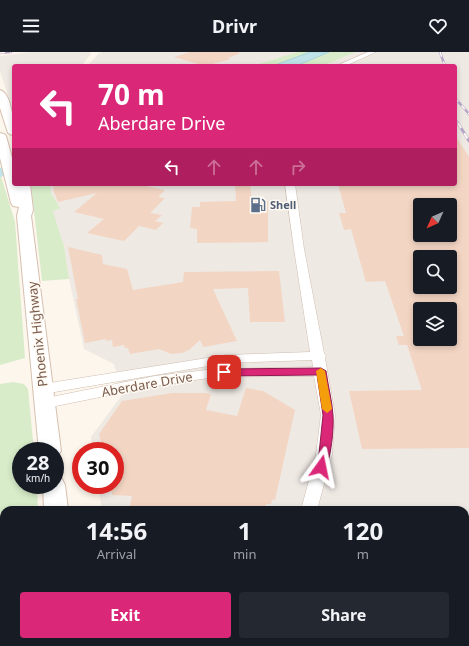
<!DOCTYPE html>
<html lang="en">
<head>
<meta charset="utf-8">
<style>
	:root { --surface:#171b24; --page:#242831; --text:#f1f3f6; --muted:#9ea1a6; --accent:#db2777 }
	body { margin:0; font-family:"Noto Sans",sans-serif; background:var(--page); color:var(--text); height:100vh; display:flex; flex-direction:column; font-size:15px; white-space:nowrap }
	* { box-sizing:border-box; margin:0 }
	p { font-size:13px; color:var(--muted) }
	.icon { flex:none; width:22px; height:22px; fill:none; stroke:currentColor; stroke-width:2; stroke-linecap:round; stroke-linejoin:round }
	.map { position:relative; flex:1; overflow:hidden }
	.drawer { position:absolute; left:0px; top:454px; width:469px; height:140px; display:flex; flex-direction:column; background:var(--surface); border-radius:12px 12px 0 0; box-shadow:0 2px 6px #0003 }
	.drawer>* { flex:none }
	.banner { position:absolute; left:12px; top:12px; width:445px; height:122px; border-radius:4px; box-shadow:0 2px 6px #0003; background:#db2777; color:#fff; overflow:hidden }
	.needle { width:26px; rotate:225deg }
	.fabs { position:absolute; left:413px; top:146px; display:grid; gap:8px }
	.fabs a { display:grid; place-items:center; width:44px; height:44px; border-radius:4px; background:var(--surface); box-shadow:0 2px 6px #0003; font-size:20px }
	.speed { position:absolute; left:12px; top:390px; display:flex; gap:8px; font-size:20px; font-weight:700; text-align:center }
	.speed>* { display:grid; place-content:center; width:52px; height:52px; border-radius:50%; background:var(--surface); box-shadow:0 2px 6px #0003; line-height:1 }
	.speed small { font-size:10px; font-weight:400 }
	.speed .limit { border:6px solid #d22; background:#fff; color:#111 }
	.pin { position:absolute; display:grid; place-items:center; width:34px; height:34px; color:#fff; margin:-17px; border-radius:8px; box-shadow:0 2px 6px #0006 }
	.me { position:absolute; width:44px; margin:-22px; rotate:12deg; stroke-linejoin:round; filter:drop-shadow(0 0 3px #0008) }
	.turn { display:flex; align-items:center; gap:14px; height:84px; padding:0 20px; font-size:18px }
	.turn .icon { width:52px; height:52px; stroke-width:2.5 }
	.turn b { display:block; font-size:28px; line-height:34px }
	.lanes { display:flex; align-items:center; height:38px; padding:0 20px; background:#0003; justify-content:center; gap:20px; direction:ltr }
	.lanes .off { opacity:.35 }
	.eta { display:flex; justify-content:space-evenly; align-items:center; height:68px; text-align:center }
	.eta b { font-size:24px; font-weight:700; line-height:28px }
	.primary-button { display:flex; gap:8px; margin-top:auto; padding:8px 20px }
	.primary-button a { flex:1; height:46px; border-radius:4px; background:var(--accent); color:#fff; font-size:16px; font-weight:700; line-height:46px; text-align:center }
	.primary-button a+a { background:var(--page); color:var(--text) }
	header { display:flex; justify-content:space-between; align-items:center; height:52px; padding:0 20px; background:var(--surface); font-size:18px; font-weight:700 }
	.map>svg:first-child { display:block }
</style>
</head>
<body>
<header><svg class="icon" aria-label="menu" viewBox="0 0 24 24"><path d="M4 6h16M4 12h16M4 18h16"/></svg>Drivr<svg class="icon" aria-label="heart" viewBox="0 0 24 24"><path d="M12 20l-8-8c-3-5 5-10 8-4 3-6 11-1 8 4z"/></svg></header>
<div class="map">
<svg width="469" height="594" viewBox="0 0 469 594">
	<rect width="100%" height="100%" fill="#fdf6ec"/>
	<!-- industrial -->
	<g fill="#efe9e4" fill-rule="evenodd">
		<polygon points="31,0 90,0 91,2 81,14 14,14 14,62 0,19 0,4"/>
		<polygon points="103,0 297,0 252,14 87,14 99,1"/>
		<path d="M356 0H469V594H124L123 590H465V458H102L98 433H115V399H93L91 385 122 343 114 312 84 297 69 227 64 194 53 159 60 156 51 141 50 132H455V14H323ZM420 153H450V183H420ZM420 205H450V235H420ZM420 257H450V287H420Z"/>
	</g>
	<!-- green -->
	<g fill="#d8ecc9">
		<polygon points="297,0 310,0 273,14 252,14"/>
		<polygon points="329,0 356,0 323,14 296,14"/>
		<polygon points="0,121 15,170 25,306 0,313"/>
		<polygon points="31,132 50,132 51,141 60,156 53,159 64,194 69,227 42,229"/>
		<polygon points="13,330 24,332 28,337 34,399 21,399 21,433 37,433 38,458 4,458 4,590 48,590 48,594 0,594 0,332"/>
	</g>
	<!-- water -->
	<polygon fill="#bfe3e8" stroke="#a5d3da" points="310,0 329,0 296,14 273,14"/>
	<g fill="none" stroke-linecap="round" stroke-linejoin="round">
		<!-- river -->
		<polygon fill="#bfe3e8" fill-rule="evenodd" points="14,112 14,121 0,125 0,116"/>
	</g>
	<!-- building -->
	<g fill="#f3d5c3" fill-rule="evenodd">
		<polygon points="190,0 239,0 239,2 228,6 231,7 205,14 174,5"/>
		<path d="M455 83 469 105V396L362 397 349 339 422 338 407 293H399L396 284H404L385 229 366 230 351 177 344 178 339 161H346L338 132H455ZM420 153H450V183H420ZM420 205H450V235H420ZM420 257H450V287H420Z"/>
		<polygon points="53,132 135,132 165,138 158,145 165,146 150,161 162,163 155,169 163,171 156,178 139,174 124,189 87,181 104,167 74,160 97,141 58,150 54,140"/>
		<polygon points="235,132 250,132 252,149 268,149 268,190 197,191 197,177 190,176 192,155 200,155 200,150 236,149"/>
		<polygon points="68,195 102,203 103,212 127,217 133,238 183,230 184,220 279,219 285,270 250,270 248,236 213,237 237,289 203,295 200,288 189,298 182,301 171,302 159,297 130,302 128,296 125,296 124,293 113,295 112,288 106,289 106,287 85,291 76,247 78,247"/>
		<polygon points="246,336 263,339 295,358 275,448 272,448 271,452 266,452 264,458 129,458 132,444 112,443 110,433 115,433 115,399 103,399 99,382 122,349 172,341 203,341 211,342 206,358 237,364"/>
	</g>
	<g fill="none" stroke-linecap="round" stroke-linejoin="round">
		<defs>
			<g id="minor">
				<polygon points="368,0 376,0 345,14 336,14"/>
				<polygon points="285,132 295,132 304,197 324,301 326,304 325,306 335,363 332,402 317,458 301,458 316,402 321,363 314,324 215,325 155,334 46,356 41,354 39,351 41,348 46,346 155,324 215,317 313,315 312,308 226,311 43,342 38,340 36,337 38,334 43,332 226,303 310,300 294,197"/>
				<polygon points="261,590 281,590 280,594 260,594"/>
			</g>
			<g id="secondary">
				<path d="M0 38C12 41 14 74 14 84L8 81 0 56Z"/>
				<polygon points="0,81 4,82 6,84 14,113 14,132 30,132 33,158 31,164 61,399 57,405 55,405 55,399 39,399 17,164 19,155 13,154 11,151 0,106"/>
				<polygon points="55,425 62,427 65,433 68,458 44,458 43,433 55,433"/>
				<polygon points="55,590 83,590 84,594 56,594"/>
			</g>
		</defs>
		<!-- minor casing -->
		<use href="#minor" stroke="#d1beb0" stroke-width="1"/>
		<!-- secondary casing -->
		<use href="#secondary" stroke="#d6c0b0" stroke-width="2"/>
		<!-- minor -->
		<use href="#minor" fill="#fff" fill-rule="evenodd"/>
		<!-- secondary -->
		<use href="#secondary" fill="#fff" fill-rule="evenodd"/>
		<defs>
			<g id="rail-far1">
				<polyline points="440,0 445,14"/>
				<polyline points="0,1 11,0"/>
				<polyline points="455,46 469,62"/>
				<polyline points="455,66 458,72"/>
			</g>
			<polyline id="rail" points="458,71 469,89"/>
		</defs>
		<!-- rail-far1 casing -->
		<use href="#rail-far1" stroke="#b9a8c9" stroke-width="2.5"/>
		<!-- rail casing -->
		<use href="#rail" stroke="#b9a8c9" stroke-width="3"/>
		<!-- rail-far1 -->
		<use href="#rail-far1" stroke="#fffaf3" stroke-width="1.5" stroke-dasharray="5" stroke-linecap="butt"/>
		<!-- rail -->
		<use href="#rail" stroke="#fffaf3" stroke-width="2" stroke-dasharray="6" stroke-linecap="butt"/>
	</g>
	<!-- route -->
	<path fill="#db2777" stroke="#8e194d" d="M321 316 326 319C328 334 332 348 333 363 334 377 331 406 325 418L321 419 317 418 315 415 319 402 323 363 317 323 224 324 219 320 224 317Z"/>
	<!-- slow -->
	<polygon fill="#f59e0b" points="321,316 325,319 332,357 327,361 322,357 316,319"/>
	<!-- icons -->
	<defs>
		<symbol id="fuel-bare" viewBox="-9 -9 18 18"><path d="M-5.5-6h7V0h2V4h1.3V-2.5L3-4.5l.8-.8L6-3V5H2.5V1h-1V6h-7ZM-4.2-4.7v3.2H.2V-4.7Z" fill="#5c6f8a" stroke="#fffaf3" stroke-width="2.5" paint-order="stroke"/></symbol>
	</defs>
	<g fill-rule="evenodd">
		<use href="#fuel-bare" x="247" y="142" width="22" height="22"/>
	</g>
	<g text-anchor="middle" stroke-width="3" stroke-linejoin="round" paint-order="stroke">
		<!-- far-service labels -->
		<g font-size="11" font-weight="bold" fill="#4e5e75" stroke="#fffaf3" text-anchor="start">
			<text x="270" y="157">Shell</text>
		</g>
		<!-- street labels -->
		<g font-size="13" fill="#7a5c4d" stroke="#fffaf3">
			<text transform="translate(37 282) rotate(-96)" y="5">Phoenix Highway</text>
			<text transform="translate(147 332) rotate(-10)" y="5">Aberdare Drive</text>
		</g>
	</g>
</svg>
<div class="fabs">
<a><svg class="needle" viewBox="-14 -14 28 28"><path d="M0-13l5 13h-10z" fill="#e53935"/><path d="M0 13l5-13h-10z" fill="#9ea1a6"/></svg></a>
<a><svg class="icon" aria-label="search" viewBox="0 0 24 24"><circle cx="10" cy="10" r="6"/><path d="M15 15l6 6"/></svg></a>
<a><svg class="icon" aria-label="layers" viewBox="0 0 24 24"><path d="M12 4l9 5-9 5-9-5zM3 14l9 5 9-5"/></svg></a>
</div>
<div class="speed"><div>28<small>km/h</small></div><div class="limit">30</div></div>
<div class="pin" style="left:224px;top:320px;background:#d93025"><svg class="icon" aria-label="arrive" viewBox="0 0 24 24"><path d="M6 21V4h12l-3 4 3 4H6"/></svg></div>
<svg class="me" style="left:321px;top:415px" viewBox="-20 -20 40 40"><path d="M0-17L14 15 0 8-14 15z" fill="#db2777" stroke="#fff" stroke-width="4"/></svg>
<div class="banner">
<div class="turn"><svg class="icon" aria-label="left" viewBox="0 0 24 24"><path d="M17 20v-9H6M10 6l-5 5 5 5"/></svg><div><b>70 m</b>Aberdare Drive</div></div>
<div class="lanes"><svg class="icon" aria-label="left" viewBox="0 0 24 24"><path d="M17 20v-9H6M10 6l-5 5 5 5"/></svg><svg class="icon off" aria-label="ahead" viewBox="0 0 24 24"><path d="M12 20V5M6 11l6-6 6 6"/></svg><svg class="icon off" aria-label="ahead" viewBox="0 0 24 24"><path d="M12 20V5M6 11l6-6 6 6"/></svg><svg class="icon off" aria-label="right" viewBox="0 0 24 24"><path d="M7 20v-9h11M14 6l5 5-5 5"/></svg></div>
</div>
<section class="drawer">
<div class="eta">
<div><b>14:56</b><p>Arrival</p></div>
<div><b>1</b><p>min</p></div>
<div><b>120</b><p>m</p></div>
</div>
<div class="primary-button"><a>Exit</a><a>Share</a></div>
</section>
</div>
</body>
</html>
